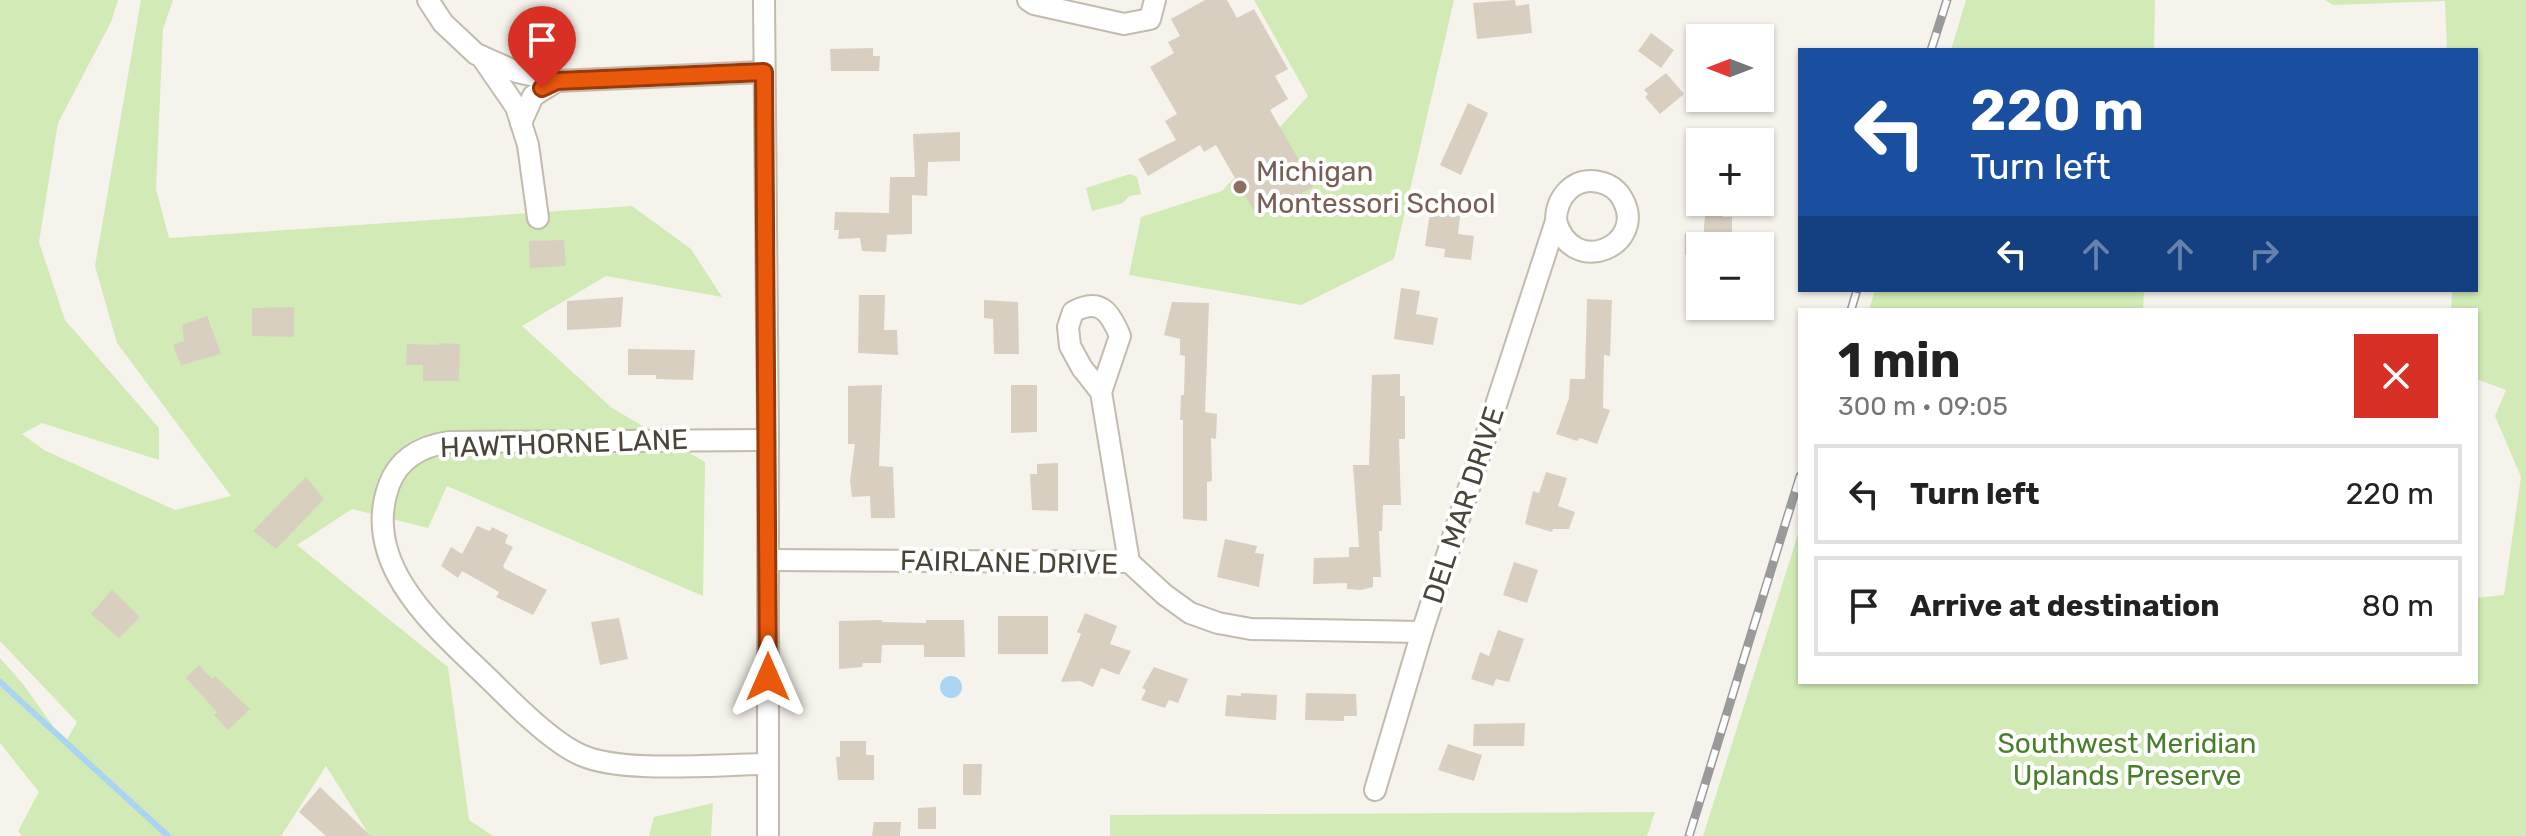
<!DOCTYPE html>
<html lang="en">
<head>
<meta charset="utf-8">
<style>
	:root { --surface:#fff; --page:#f6f6f6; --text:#222; --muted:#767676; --line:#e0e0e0 }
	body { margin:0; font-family:Rubik,sans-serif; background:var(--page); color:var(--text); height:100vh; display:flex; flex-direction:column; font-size:30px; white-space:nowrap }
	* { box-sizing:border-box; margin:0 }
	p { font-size:26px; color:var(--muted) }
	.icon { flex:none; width:44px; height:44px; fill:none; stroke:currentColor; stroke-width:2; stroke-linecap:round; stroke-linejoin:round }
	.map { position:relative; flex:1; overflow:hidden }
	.panel { position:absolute; left:1798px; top:308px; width:680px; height:376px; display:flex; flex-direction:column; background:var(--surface); border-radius:0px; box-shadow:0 2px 6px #0004 }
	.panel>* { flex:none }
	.top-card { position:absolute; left:1798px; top:48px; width:680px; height:244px; border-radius:0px; box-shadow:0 2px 6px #0004; background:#1a4fa0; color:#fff; overflow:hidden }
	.needle { width:52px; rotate:270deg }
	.buttons { position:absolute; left:1686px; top:24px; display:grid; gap:16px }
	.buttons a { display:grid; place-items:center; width:88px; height:88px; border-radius:0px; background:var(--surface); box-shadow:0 2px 6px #0004; font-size:40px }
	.pin { position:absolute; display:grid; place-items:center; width:68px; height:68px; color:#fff; margin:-82px -34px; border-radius:50% 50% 50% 0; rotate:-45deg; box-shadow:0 0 8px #0007 }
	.pin .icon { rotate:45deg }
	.me { position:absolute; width:88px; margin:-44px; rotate:0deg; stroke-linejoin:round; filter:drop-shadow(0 0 6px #0008) }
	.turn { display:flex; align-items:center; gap:28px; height:168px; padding:0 40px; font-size:36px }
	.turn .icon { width:104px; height:104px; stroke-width:2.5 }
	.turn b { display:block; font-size:56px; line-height:68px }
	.lanes { display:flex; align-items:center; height:76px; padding:0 40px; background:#0003; justify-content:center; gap:40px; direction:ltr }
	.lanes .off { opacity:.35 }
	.round { display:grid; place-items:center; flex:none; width:84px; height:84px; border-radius:0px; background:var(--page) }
	.head { display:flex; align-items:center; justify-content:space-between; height:136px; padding:0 40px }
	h1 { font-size:48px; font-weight:700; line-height:60px }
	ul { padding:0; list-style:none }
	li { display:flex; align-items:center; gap:24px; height:100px; margin:0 16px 12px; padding:0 24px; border:4px solid var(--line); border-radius:0px }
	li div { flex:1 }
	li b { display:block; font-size:30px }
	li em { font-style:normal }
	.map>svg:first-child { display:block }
</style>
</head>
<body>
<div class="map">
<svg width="2526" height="836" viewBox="0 0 2526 836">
	<rect width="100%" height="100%" fill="#f6f3ec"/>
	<!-- green -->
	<g fill="#d2eab5">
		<polygon points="0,0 118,0 111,22 58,123 39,242 65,320 159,428 159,460 42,423 22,434 44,450 175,510 231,496 117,343 95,266 141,0 173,0 163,29 156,189 169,238 632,206 691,249 722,297 606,276 522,326 612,408 705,462 703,596 447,486 428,528 352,509 297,545 448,667 469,820 493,836 370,836 326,766 281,836 22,836 18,831 39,792 0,743 0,658 23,684 65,743 77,722 0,641"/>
		<polygon points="1254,0 1454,0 1394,259 1301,305 1129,275 1141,217 1222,191 1308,96"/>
		<polygon points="1966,0 2155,0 2154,50 1951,50"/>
		<polygon points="2325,0 2526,0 2526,836 1703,836 1800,528 1800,682 2476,682 2476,598 2504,595 2521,477 2495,416 2506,390 2476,379 2476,310 2451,310 2452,290 2476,290 2476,50 2447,50 2445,1 2333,5"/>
		<polygon points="1130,174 1137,177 1141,194 1129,196 1123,203 1092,211 1086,188"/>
		<polygon points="1875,290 2144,290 2143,310 1869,310"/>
		<polygon points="713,803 711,836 649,836 654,817"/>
		<polygon points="1655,812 1647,836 1110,836 1110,815"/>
	</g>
	<!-- water -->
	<circle fill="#a9d4f2" cx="951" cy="687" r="11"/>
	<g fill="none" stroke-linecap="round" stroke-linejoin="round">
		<!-- stream -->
		<polyline stroke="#a9d4f2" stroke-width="6" points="0,682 168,836"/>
	</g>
	<!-- building -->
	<g fill="#d8cfc1">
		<polygon points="1205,0 1227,0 1237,18 1254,9 1288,69 1275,76 1288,99 1270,110 1314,186 1258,218 1216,145 1204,152 1200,145 1148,176 1138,159 1176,140 1165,121 1177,114 1150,67 1174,53 1168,42 1180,36 1171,19"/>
		<polygon points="1515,0 1516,6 1529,4 1532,33 1477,39 1473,3"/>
		<polygon points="1651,33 1674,50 1661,68 1638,51"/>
		<polygon points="873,48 873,56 880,56 879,71 831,71 830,49"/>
		<polygon points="1666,73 1684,94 1660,114 1645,97 1648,94 1644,90"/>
		<polygon points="1468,103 1488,113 1461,175 1440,165"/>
		<polygon points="960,132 960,161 928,162 927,196 912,195 912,234 887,235 886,252 862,251 860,238 838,239 839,230 834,230 835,212 889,213 890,177 915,177 913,134"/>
		<polygon points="1431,204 1461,208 1458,234 1474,236 1471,260 1444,257 1445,249 1425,246"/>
		<polygon points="1709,204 1724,204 1723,217 1732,217 1732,246 1704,246 1704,226 1705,216 1709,216"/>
		<polygon points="1685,233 1700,234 1700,255 1685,255"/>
		<polygon points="564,240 566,266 530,268 529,241"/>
		<polygon points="1401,288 1420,291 1416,314 1438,318 1433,345 1394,339"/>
		<polygon points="859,295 885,295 884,330 897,330 898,355 858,353"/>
		<polygon points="623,297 621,327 567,330 567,301"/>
		<polygon points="1587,299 1612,300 1610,356 1604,355 1603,408 1610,410 1597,444 1580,438 1577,441 1556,434 1569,398 1570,379 1585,379"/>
		<polygon points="984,300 1018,302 1019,354 994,354 993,319 984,318"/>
		<polygon points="1172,302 1209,303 1205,412 1217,414 1216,439 1211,438 1212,481 1207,482 1207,521 1183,519 1183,420 1180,420 1181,395 1184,395 1185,356 1180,355 1180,339 1164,335"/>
		<polygon points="294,307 294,337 252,336 252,308"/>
		<polygon points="207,316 221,354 181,365 173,345 184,341 182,325"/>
		<polygon points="439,343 460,344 459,381 423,381 423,365 406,365 407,344 438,345"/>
		<polygon points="628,349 695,350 693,380 656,379 656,375 628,375"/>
		<polygon points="1400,374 1400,396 1405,396 1405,439 1399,439 1401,505 1383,505 1382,531 1379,531 1381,577 1373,577 1373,587 1361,590 1347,589 1347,583 1313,584 1314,558 1349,557 1349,547 1359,547 1353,465 1369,465 1372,375"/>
		<polygon points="882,385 879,466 893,467 895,518 871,518 870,496 852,497 850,481 855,444 848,444 848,386"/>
		<polygon points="1011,385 1037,385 1037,432 1011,433"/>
		<polygon points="1058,463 1058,511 1032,510 1030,474 1037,474 1037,464"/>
		<polygon points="1546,472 1567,478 1558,506 1575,512 1569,529 1553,529 1552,532 1525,524 1533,491 1539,493"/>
		<polygon points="306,477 324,499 276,549 253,531"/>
		<polygon points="477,526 490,531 492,527 508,535 505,543 513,547 503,566 505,569 547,590 533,615 496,597 499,592 462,571 458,578 441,566 451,547 462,554"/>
		<polygon points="1225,539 1257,546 1255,553 1264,554 1259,587 1217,577"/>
		<polygon points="1514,562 1538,570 1527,603 1503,595"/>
		<polygon points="112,590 140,617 119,638 91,614"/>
		<polygon points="1085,613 1117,626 1110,644 1131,651 1119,675 1101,668 1093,687 1080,681 1061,682 1081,634 1077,632"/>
		<rect x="998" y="616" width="50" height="38"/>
		<polygon points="619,618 628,659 600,665 591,622"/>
		<polygon points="882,620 882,622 926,623 926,620 964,620 965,657 924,657 924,645 882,645 881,663 863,663 862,667 839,669 839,621"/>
		<polygon points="1498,630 1524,639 1509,682 1496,679 1493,686 1471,679 1480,652 1489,656"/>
		<polygon points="199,665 212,679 215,676 250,709 228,730 214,715 217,712 186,678"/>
		<polygon points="1154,667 1188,679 1178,703 1169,700 1165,708 1141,700 1146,690 1142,688"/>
		<polygon points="1241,693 1277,695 1276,720 1225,716 1227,695 1241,696"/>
		<polygon points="1306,693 1356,694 1357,716 1344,716 1344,721 1305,720"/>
		<polygon points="1525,723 1524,746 1473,746 1474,724"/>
		<polygon points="840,741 866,741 866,755 874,755 874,780 838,780 836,757 840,757"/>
		<polygon points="1448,744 1482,755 1474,781 1438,770"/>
		<polygon points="963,764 982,764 981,795 963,795"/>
		<polygon points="320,787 371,836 326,836 299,812"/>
		<polygon points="936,807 936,829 918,829 918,808"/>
		<polygon points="874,822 901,822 900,836 872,836"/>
	</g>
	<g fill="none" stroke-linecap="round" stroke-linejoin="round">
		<defs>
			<g id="minor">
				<polyline points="428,0 443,23 476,54 517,72 557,81 764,72"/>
				<polyline points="764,0 768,440 768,836"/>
				<polyline points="1028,0 1034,4 1124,24 1150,19 1155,0"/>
				<polyline points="481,56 516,107 528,145 538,218"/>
				<polyline points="521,123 533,96 557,81"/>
				<path d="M1101 392 1120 336C1110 312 1100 297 1073 312L1068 327 1070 346 1082 368 1101 392 1129 562"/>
				<polyline points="768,560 1129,562 1165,595 1190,613 1218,623 1251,629 1422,632"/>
				<path d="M768 764C719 764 623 774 581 755 553 743 514 704 492 682 441 632 359 567 389 485 399 458 422 446 449 442L768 440"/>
				<path d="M1375 790 1422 632 1556 221C1556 198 1573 176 1599 182 1609 184 1618 190 1623 200 1647 245 1573 279 1556 221"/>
			</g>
		</defs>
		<!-- minor casing -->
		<use href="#minor" stroke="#c2bbae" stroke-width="24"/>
		<!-- minor -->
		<use href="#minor" stroke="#fff" stroke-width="20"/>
		<defs>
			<g id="rail">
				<polyline points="1931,50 1947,0"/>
				<polyline points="1851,310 1857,290"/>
				<polyline points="1689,836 1800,476"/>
			</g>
		</defs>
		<!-- rail casing -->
		<use href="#rail" stroke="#9a9a9a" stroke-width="9"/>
		<!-- rail -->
		<use href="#rail" stroke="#fff" stroke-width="6" stroke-dasharray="18" stroke-linecap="butt"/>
	</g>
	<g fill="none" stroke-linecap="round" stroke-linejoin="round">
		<defs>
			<polyline id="route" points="542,88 557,81 764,72 768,677"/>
		</defs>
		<!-- route casing -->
		<use href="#route" stroke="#983908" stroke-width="20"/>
		<!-- route -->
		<use href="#route" stroke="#ea580c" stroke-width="14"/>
	</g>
	<!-- markers -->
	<circle fill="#8d6e63" stroke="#fff" stroke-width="3" cx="1240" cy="187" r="8"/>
	<g text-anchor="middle" stroke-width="8" stroke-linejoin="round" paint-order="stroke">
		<!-- education labels -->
		<g font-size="28" fill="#785e54" stroke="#fff" text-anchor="start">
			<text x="1256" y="181">Michigan<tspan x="1256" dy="32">Montessori School</tspan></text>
		</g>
		<!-- street labels -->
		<g font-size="28" fill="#4b4439" stroke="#fff">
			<text transform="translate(564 443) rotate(-2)" y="10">HAWTHORNE LANE</text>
			<text transform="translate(1463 505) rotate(-72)" y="10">DEL MAR DRIVE</text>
			<text transform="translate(1009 562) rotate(1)" y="10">FAIRLANE DRIVE</text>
		</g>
		<!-- park labels -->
		<g font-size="28" fill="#4a7f2a" stroke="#fff">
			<text x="2127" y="753">Southwest Meridian<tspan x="2127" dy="32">Uplands Preserve</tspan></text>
		</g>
	</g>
</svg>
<div class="buttons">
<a><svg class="needle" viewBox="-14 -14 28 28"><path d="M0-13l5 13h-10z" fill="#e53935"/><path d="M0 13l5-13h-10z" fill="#767676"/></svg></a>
<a>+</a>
<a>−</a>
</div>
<div class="pin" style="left:542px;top:88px;background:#d93025"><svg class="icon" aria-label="arrive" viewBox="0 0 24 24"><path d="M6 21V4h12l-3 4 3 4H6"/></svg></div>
<svg class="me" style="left:768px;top:677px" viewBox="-20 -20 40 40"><path d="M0-17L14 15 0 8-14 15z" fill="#ea580c" stroke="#fff" stroke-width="4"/></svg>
<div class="top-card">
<div class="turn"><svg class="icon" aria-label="left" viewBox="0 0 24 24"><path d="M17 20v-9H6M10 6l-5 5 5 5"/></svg><div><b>220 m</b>Turn left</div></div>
<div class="lanes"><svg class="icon" aria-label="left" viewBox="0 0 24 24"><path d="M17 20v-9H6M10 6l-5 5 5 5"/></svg><svg class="icon off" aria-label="ahead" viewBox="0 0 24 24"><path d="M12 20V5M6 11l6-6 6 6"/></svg><svg class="icon off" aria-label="ahead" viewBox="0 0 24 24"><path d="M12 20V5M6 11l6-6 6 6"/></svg><svg class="icon off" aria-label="right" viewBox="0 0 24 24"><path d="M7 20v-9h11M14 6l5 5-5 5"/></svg></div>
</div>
<section class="panel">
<div class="head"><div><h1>1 min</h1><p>300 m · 09:05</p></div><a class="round" style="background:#d93025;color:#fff"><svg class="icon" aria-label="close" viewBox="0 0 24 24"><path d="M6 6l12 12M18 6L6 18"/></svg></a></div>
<ul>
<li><svg class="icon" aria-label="left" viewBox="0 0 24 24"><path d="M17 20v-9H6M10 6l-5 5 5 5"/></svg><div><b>Turn left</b></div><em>220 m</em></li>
<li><svg class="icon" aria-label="arrive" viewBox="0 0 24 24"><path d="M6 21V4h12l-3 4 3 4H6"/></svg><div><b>Arrive at destination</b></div><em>80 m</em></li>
</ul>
</section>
</div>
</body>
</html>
